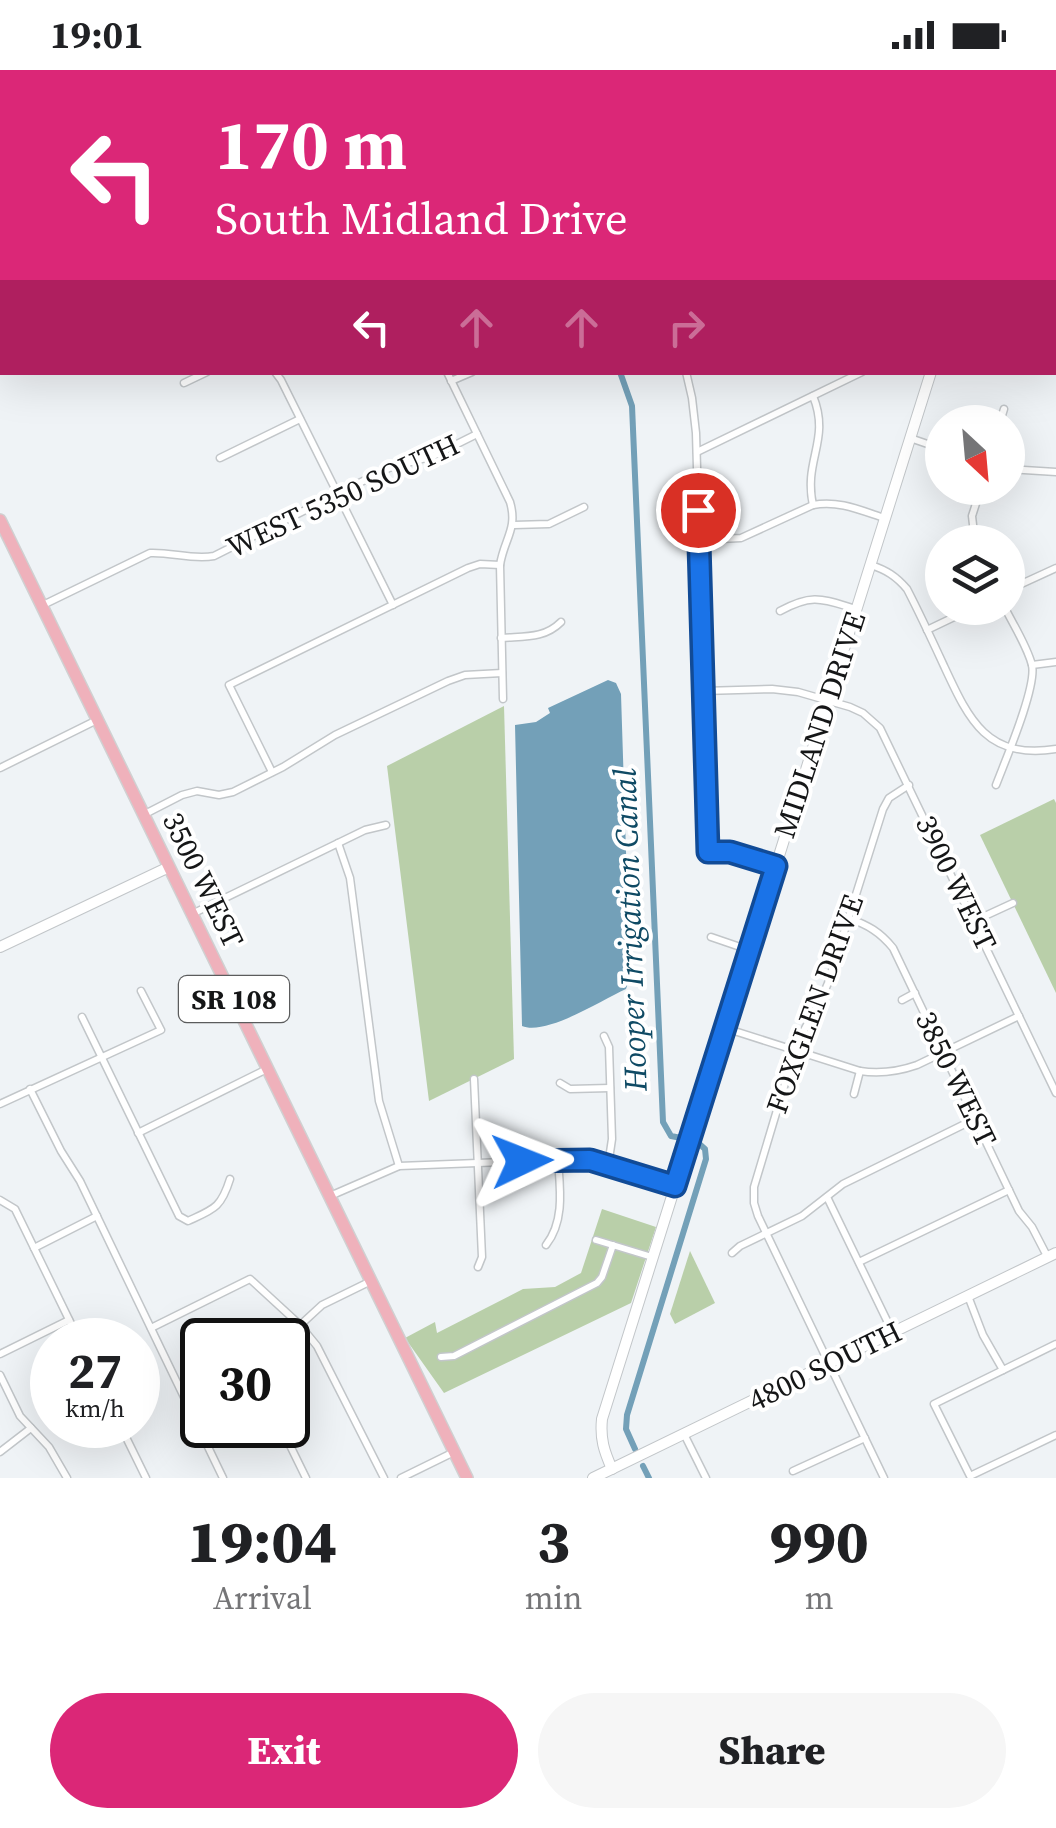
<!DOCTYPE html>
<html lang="en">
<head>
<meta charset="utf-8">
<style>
	:root { --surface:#fff; --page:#f6f6f6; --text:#202124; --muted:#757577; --accent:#db2777 }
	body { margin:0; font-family:"Source Serif 4",serif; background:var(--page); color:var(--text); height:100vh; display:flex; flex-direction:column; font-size:38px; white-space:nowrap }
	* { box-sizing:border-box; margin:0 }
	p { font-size:32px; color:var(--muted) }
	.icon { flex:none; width:55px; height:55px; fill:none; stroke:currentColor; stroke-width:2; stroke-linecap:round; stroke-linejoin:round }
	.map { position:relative; height:1408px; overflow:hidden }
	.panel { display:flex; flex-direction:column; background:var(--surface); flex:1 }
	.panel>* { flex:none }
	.top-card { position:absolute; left:0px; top:0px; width:1058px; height:305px; box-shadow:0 10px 40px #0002; background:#db2777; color:#fff; overflow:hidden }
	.needle { width:65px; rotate:154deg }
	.tools { position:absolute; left:925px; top:335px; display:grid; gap:20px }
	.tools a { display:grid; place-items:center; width:100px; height:100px; border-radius:50%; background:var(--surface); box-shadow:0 10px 40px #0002; font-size:50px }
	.speed { position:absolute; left:30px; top:1248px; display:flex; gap:20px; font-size:50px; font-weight:700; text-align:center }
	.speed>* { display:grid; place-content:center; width:130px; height:130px; border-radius:50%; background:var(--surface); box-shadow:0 10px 40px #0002; line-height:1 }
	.speed small { font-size:25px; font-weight:400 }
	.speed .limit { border:5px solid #111; border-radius:15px; background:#fff; color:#111 }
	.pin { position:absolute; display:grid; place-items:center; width:85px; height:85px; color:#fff; margin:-42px; border:5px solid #fff; border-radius:50%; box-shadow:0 2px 10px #0007 }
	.me { position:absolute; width:110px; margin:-55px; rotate:88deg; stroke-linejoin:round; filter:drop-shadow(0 0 8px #0008) }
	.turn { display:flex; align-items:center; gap:35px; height:210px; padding:0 50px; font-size:45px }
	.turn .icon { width:130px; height:130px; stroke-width:2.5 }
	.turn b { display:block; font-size:70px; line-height:85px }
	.lanes { display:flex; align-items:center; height:95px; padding:0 50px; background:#0003; justify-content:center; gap:50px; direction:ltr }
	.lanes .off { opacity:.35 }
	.eta { display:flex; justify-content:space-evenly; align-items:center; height:170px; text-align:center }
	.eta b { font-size:60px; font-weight:800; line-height:70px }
	.action { display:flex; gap:20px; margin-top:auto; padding:20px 50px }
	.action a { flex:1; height:115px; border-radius:60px; background:var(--accent); color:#fff; font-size:40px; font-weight:800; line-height:115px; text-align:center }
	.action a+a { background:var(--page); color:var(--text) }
	.status { display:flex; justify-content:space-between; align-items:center; height:70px; padding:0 50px; background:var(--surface); direction:ltr }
	.status svg { height:28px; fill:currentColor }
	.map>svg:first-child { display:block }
</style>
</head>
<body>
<div class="status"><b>19:01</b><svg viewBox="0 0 49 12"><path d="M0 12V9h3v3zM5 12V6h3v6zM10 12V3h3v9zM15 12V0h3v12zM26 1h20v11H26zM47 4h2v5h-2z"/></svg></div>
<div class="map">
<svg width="1056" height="1408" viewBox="0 0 1056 1408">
	<rect width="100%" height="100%" fill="#eff3f6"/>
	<!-- green -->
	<g fill="#b9cfa9">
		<polygon points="504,636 514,989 429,1031 387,696"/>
		<polygon points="1054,729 1056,733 1056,923 980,765"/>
		<polygon points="602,1139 656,1157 631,1233 444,1323 405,1268 435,1252 437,1263 523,1219 555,1217 581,1203"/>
		<polygon points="690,1181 715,1233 675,1254 670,1244"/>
	</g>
	<!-- water -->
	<path fill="#73a0b8" d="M608 610 616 613 621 624 630 907 626 919C602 930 546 966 522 956L515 655 536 652 550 643 548 638Z"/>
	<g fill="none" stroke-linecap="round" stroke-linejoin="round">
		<!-- canal -->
		<g stroke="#73a0b8" stroke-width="6">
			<polyline points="578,0 579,2"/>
			<polyline points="620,302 632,336 663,1052 671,1066 696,1071 705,1079 706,1089 627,1345 626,1359 635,1379"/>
			<polyline points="643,1396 649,1408"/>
		</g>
		<defs>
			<g id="street">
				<polyline points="19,0 20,0"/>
				<polyline points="242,0 243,2"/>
				<polyline points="327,0 329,2"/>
				<polyline points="414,0 415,2"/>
				<polyline points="802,0 803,2"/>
				<polyline points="887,0 889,2"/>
				<polyline points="937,2 938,0"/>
				<polyline points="1055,113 1056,113"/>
				<polyline points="1055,256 1056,258"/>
				<polyline points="0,291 2,290"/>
				<polyline points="275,302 281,310 393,535"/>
				<path d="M447 302 510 432C518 459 504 469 500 495L503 629"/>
				<polyline points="686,302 692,328 696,363 708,782 730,783 776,796"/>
				<polyline points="451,311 472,302"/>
				<polyline points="184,313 207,302"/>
				<path d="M813 326C831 370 803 390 813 435"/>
				<polyline points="1000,352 1004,339"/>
				<polyline points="910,368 942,379"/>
				<polyline points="697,382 862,302"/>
				<polyline points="220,388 300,349"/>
				<polyline points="1008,399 1056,402"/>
				<polyline points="514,455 549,454 584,437"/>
				<path d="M699 470 741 468 813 435C838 430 860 440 884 448"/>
				<polyline points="975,472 972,446 981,418"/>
				<path d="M871 495C886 500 896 506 907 519 920 544 932 570 944 596 969 650 987 690 1056 679"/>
				<polyline points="1008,520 1056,498"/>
				<path d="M43 535 150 483C172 482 192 490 214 486L389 398 433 386 477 364"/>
				<path d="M780 541C813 523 822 529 856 539"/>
				<polyline points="927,560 973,538"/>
				<path d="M501 568C524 566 544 569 561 552"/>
				<polyline points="1032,595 1056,592"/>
				<polyline points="703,621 772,619 798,622 850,637 863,643 880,658 1056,1023"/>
				<polyline points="0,698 97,650"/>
				<polyline points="272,702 229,615 468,498 480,494 500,495"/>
				<path d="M996 715C1005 691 1037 617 1032 595 1027 576 1014 556 1005 538"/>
				<polyline points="145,744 182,725 197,721 219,725 233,722 283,697 335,665 448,611 465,605 502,603"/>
				<polyline points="338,773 350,808 379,1031 399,1096"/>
				<polyline points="192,844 365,760 386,755"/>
				<path d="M848 848C868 855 880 862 893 878L1019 1141 1032 1157 1047 1186"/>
				<polyline points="974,851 1013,833"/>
				<polyline points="711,867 749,880"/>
				<polyline points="902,930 915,923"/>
				<path d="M82 947 179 1146 188 1151C214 1139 221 1138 230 1109"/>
				<path d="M725 958 860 1001C880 1004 897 1002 917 995L1019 946"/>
				<polyline points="604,966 609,977 612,1069 608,1096"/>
				<polyline points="474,1009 482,1187 478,1197"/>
				<polyline points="560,1013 570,1019 610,1018"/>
				<polyline points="30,1019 61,1081 80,1111 223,1408"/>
				<polyline points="854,1024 860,1001"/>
				<polyline points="0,1034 161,960 141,921"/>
				<polyline points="138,1063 267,999"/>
				<polyline points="330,1126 399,1096 558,1090 590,1090 674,1116"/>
				<polyline points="827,1127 892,1261"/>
				<polyline points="0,1130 15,1139 79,1270"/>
				<polyline points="596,1170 652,1187"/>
				<path d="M546 1175C565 1151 560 1118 558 1090"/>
				<polyline points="34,1178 97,1146"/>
				<polyline points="732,1183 740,1176 802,1146 843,1114 975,1049"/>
				<polyline points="859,1192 1009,1120"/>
				<polyline points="968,1226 983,1265 1003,1300"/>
				<polyline points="151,1258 250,1209 299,1254 317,1276 384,1408"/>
				<polyline points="284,1270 322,1235 371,1211"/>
				<polyline points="1056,1274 934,1334 970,1406 1056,1365"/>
				<polyline points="0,1284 69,1250"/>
				<polyline points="441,1287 454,1286 597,1213 602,1207 613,1175"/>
				<polyline points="0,1305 20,1346 49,1377 67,1408"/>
				<polyline points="120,1355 146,1408"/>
				<polyline points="280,1355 306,1408"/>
				<polyline points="684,1364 706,1408"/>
				<polyline points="0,1382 31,1358"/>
				<polyline points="793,1401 865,1368"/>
				<polyline points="401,1408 454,1382"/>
				<path d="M884 1408 758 1146 754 1133V1117L795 980C804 956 819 937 828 913L883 739 889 728 909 715"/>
			</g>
			<g id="secondary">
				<polyline points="606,2 611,0"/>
				<polyline points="1024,2 1025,0"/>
				<polyline points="0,75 2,75"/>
				<polyline points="0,877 169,797"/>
				<path d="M612 1399C604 1381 600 1369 602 1349L931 302"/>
				<polyline points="593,1408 1056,1183"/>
			</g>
			<polyline id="primary" points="0,450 467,1408"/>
		</defs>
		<!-- street casing -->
		<use href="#street" stroke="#c2c6c9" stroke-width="9"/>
		<!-- secondary casing -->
		<use href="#secondary" stroke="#c2c6c9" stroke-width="12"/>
		<!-- primary casing -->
		<use href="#primary" stroke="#d0d0d1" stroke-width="14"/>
		<!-- street -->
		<use href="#street" stroke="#fff" stroke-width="6"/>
		<!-- secondary -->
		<use href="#secondary" stroke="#fff" stroke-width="10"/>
		<!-- primary -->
		<use href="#primary" stroke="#efb1bb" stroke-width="11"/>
	</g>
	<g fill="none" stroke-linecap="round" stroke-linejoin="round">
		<defs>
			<polyline id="route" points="522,1091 590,1090 675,1116 776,796 730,782 708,782 698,440"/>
		</defs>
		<!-- route casing -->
		<use href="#route" stroke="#114b97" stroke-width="25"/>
		<!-- route -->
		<use href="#route" stroke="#1a73e8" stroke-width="18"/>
	</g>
	<g text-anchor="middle" stroke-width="8" stroke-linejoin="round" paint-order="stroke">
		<!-- shield labels -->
		<rect fill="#fff" stroke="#5b5c5d" stroke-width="2.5" x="179" y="906" width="110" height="46" rx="8"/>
		<g font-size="28" font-weight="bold" fill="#151617">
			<text x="234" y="939">SR 108</text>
		</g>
		<!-- street labels -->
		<g font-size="30" fill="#151617" stroke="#fff">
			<text transform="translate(343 426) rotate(-25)" y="10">WEST 5350 SOUTH</text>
			<text transform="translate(820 655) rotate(-72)" y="10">MIDLAND DRIVE</text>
			<text transform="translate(203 810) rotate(64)" y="10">3500 WEST</text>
			<text transform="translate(956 813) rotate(64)" y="10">3900 WEST</text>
			<text transform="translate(815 934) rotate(-70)" y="10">FOXGLEN DRIVE</text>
			<text transform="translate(956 1009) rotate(64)" y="10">3850 WEST</text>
			<text transform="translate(825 1296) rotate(-26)" y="10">4800 SOUTH</text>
		</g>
		<!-- water labels -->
		<g font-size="32" font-style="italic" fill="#0f4a64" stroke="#fff">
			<text transform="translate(630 860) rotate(-92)" y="11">Hooper Irrigation Canal</text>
		</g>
	</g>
</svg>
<div class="tools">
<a><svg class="needle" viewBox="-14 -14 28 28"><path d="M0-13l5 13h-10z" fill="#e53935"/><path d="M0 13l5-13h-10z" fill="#757577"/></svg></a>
<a><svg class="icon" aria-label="layers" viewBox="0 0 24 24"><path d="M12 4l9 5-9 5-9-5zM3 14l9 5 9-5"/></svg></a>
</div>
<div class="speed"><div>27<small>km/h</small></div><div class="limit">30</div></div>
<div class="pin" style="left:698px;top:440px;background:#d93025"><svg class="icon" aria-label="arrive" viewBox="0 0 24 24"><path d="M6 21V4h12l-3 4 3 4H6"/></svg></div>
<svg class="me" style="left:522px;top:1091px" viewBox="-20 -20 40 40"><path d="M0-17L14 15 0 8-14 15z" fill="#1a73e8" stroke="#fff" stroke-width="4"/></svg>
<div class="top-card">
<div class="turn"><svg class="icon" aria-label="left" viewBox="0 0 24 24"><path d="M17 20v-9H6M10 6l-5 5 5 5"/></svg><div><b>170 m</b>South Midland Drive</div></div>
<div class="lanes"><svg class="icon" aria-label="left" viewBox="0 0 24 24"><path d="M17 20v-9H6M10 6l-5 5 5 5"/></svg><svg class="icon off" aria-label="ahead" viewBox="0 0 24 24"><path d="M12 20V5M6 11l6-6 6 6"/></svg><svg class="icon off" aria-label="ahead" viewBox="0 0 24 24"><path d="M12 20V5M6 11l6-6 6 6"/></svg><svg class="icon off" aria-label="right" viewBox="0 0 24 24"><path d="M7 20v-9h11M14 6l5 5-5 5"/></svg></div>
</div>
</div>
<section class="panel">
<div class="eta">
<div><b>19:04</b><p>Arrival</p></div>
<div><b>3</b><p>min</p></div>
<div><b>990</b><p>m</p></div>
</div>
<div class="action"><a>Exit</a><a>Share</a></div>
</section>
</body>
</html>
